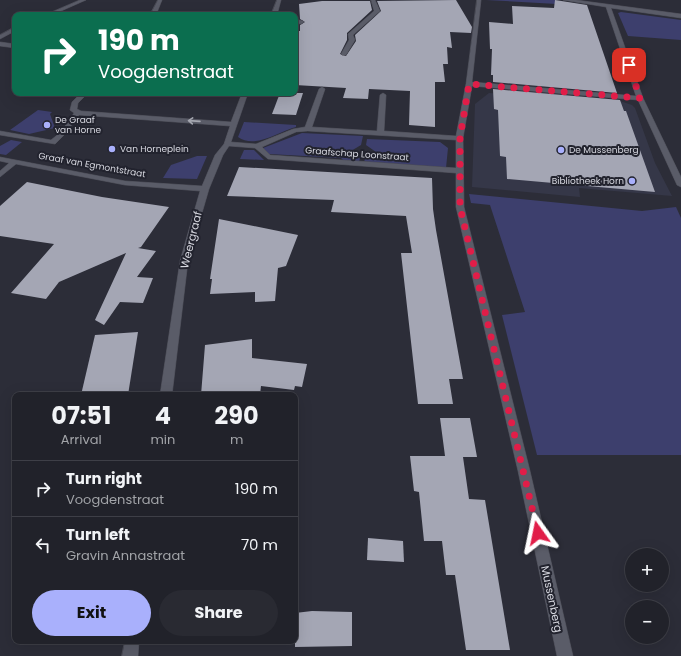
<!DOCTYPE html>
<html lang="en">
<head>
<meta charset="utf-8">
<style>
	:root { --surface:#21222a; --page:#292a32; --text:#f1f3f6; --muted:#a2a4a8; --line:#3e3f47; --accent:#a9b0fc }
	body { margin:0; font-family:Poppins,sans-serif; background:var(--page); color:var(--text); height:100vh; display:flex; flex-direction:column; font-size:15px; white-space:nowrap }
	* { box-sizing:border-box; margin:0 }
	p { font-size:13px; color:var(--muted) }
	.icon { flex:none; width:22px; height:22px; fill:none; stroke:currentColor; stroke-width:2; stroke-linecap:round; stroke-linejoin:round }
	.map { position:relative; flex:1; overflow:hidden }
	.sheet { position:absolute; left:12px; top:392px; width:286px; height:252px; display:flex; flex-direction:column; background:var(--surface); border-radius:8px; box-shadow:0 4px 16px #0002,0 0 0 1px var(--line) }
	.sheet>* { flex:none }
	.hud { position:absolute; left:12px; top:12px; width:286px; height:84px; border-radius:8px; box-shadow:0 4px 16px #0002,0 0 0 1px var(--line); background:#0b6e4f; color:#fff; overflow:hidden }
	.tools { position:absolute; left:625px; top:548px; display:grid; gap:8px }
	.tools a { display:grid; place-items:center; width:44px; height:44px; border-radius:50%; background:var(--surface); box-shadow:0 4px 16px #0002,0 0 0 1px var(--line); font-size:20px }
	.pin { position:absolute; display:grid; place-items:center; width:34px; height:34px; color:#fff; margin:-17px; border-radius:8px; box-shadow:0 2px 6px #0006 }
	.me { position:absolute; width:44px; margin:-22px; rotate:348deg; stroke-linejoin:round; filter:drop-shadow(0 0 3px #0008) }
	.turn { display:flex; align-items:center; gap:14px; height:84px; padding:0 20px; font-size:18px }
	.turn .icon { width:52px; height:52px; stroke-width:2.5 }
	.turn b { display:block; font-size:28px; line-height:34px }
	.eta { display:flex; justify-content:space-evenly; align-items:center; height:68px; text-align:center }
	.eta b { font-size:24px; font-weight:700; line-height:28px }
	.cta { display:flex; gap:8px; margin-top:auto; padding:8px 20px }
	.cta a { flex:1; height:46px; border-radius:24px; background:var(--accent); color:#111; font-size:16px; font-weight:700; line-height:46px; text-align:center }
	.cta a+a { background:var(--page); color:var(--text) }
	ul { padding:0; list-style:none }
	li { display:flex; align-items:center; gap:12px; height:56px; padding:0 20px; border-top:1px solid var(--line) }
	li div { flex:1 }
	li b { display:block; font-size:15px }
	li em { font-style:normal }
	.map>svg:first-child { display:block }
</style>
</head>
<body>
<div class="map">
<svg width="681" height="656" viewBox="0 0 681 656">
	<rect width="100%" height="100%" fill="#2c2d38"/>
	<!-- built -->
	<polygon fill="#353748" points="489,93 596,101 620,101 632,105 635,108 655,163 672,196 579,188 580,197 472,187 475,104"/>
	<!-- green -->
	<g fill="#3d3f6d">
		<polygon points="486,0 556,0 557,4"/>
		<polygon points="621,12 681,20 681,40 628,36 618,13"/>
		<polygon points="38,110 52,112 50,114 55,128 29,134 10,130"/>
		<path d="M244 122 296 125V127C278 132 255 149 238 137Z"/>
		<polygon points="302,133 363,136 361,145 351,151 360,158 359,162 345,162 341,158 269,154 263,148"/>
		<polygon points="367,139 440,142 448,148 446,168 364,163 365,158 376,152 366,145"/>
		<polygon points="11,140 22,142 6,155 0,154 0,146"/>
		<polygon points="244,150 254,150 264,160 240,159"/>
		<polygon points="197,156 207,156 197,179 163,178 171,165"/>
		<polygon points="469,194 642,211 676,207 681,218 681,455 537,455 502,315 525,312 490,205 471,203"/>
	</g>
	<!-- building -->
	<g fill="#a4a6b4">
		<polygon points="456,0 472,27 471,33 450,32 452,48 447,47 448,64 443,64 445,82 435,82 435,127 409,125 410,91 369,89 368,99 343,98 346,88 295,85 295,31 300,31 300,25 305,22 300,19 299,4 322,1 370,1 372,10 347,33 347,40 340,54 346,56 356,41 355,35 381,11 377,1"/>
		<polygon points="555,0 587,5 617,93 493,82 493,75 491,75 492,49 490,49 489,22 513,24 512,6 554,8"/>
		<polygon points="493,89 620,100 624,111 626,111 655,192 507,179 506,157 500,156 498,110 494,109"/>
		<polygon points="280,93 303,93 296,115 272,114"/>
		<polygon points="239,167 432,178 433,209 436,230 463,379 449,379 453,404 418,404 401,253 412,253 406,216 331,212 334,200 227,196"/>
		<polygon points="27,182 102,197 169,207 141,247 138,248 156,251 137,277 153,278 143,303 120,302 104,325 95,320 126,253 59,282 46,299 11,293 54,244 0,236 0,206"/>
		<polygon points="219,219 298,235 286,266 278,268 275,301 255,302 255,292 210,294 212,279 210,279"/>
		<polygon points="138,332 128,395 81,395 95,335"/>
		<polygon points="252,339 252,358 307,364 302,387 295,386 294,390 261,386 260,395 201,395 205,345"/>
		<polygon points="440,418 470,418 477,457 463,457 469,499 485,500 510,650 466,650 455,575 446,575 442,541 424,541 419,492 414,491 410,456 445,456"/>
		<polygon points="368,538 403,541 404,562 367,560"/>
		<polygon points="312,611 352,612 352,646 295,647 295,613"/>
	</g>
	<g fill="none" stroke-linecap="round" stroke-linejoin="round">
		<defs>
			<g id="minor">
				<polygon points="80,0 86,0 52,15 45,15"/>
				<polygon points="158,0 162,0 156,15 150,15"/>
				<polygon points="277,0 281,0 277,15 271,15"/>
				<polygon points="371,0 375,0 380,11 353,35 355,40 346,55 342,55 341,54 349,40 348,34 374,11"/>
				<path d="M477 0H481L472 82 636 96 606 7 563 0H576L681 14V18L611 8 643 98 681 177V187L677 185 638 100 472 86 463 138 464 207 530 471 573 656H557L518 471 456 207V173L268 159 255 148 229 146 223 155 209 189 188 261 172 395H160L180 261 200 191 125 185 16 164 0 177V171L9 163 0 161V157L125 181 202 186 215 155 224 144 230 126 79 115 65 134 55 144 0 135V131L51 140 61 132 74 113 70 110 72 102 81 93H88L78 103 77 109 81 111 231 122 242 93H248L231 142 256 144 293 129 305 127 319 89 322 87 325 89 312 127 377 131 380 95 383 93 386 95 384 131 456 136 466 84ZM308 131 456 140V168L270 155 262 147 296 132Z"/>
				<polygon points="295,19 303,21 304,22 301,24 295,23"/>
				<polygon points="15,27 15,31 0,39 0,35"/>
				<polygon points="0,42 15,44 15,48 0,46"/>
				<polygon points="125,641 139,641 138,656 122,656"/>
			</g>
		</defs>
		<!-- minor casing -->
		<use href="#minor" stroke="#4a4b55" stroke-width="1"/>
		<!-- minor -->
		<use href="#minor" fill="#5a5c68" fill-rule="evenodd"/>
	</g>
	<!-- one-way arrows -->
	<defs><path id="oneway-shaft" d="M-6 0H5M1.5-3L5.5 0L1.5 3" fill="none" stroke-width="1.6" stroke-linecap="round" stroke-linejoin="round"/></defs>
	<use stroke="#a4a6af" href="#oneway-shaft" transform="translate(194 121) rotate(-176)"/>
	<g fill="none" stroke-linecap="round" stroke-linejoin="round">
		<!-- route -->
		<polyline stroke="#e11d48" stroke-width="7" stroke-dasharray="0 12.6" points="538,533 460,207 460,138 469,84 640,98 629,65"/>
	</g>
	<!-- markers -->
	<g fill="#a9b0fc" stroke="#22232e" stroke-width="1.5">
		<circle cx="47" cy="125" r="4"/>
		<circle cx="112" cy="149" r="4"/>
		<circle cx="561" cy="150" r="4"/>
		<circle cx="632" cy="181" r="4"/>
	</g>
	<g text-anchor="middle" stroke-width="4" stroke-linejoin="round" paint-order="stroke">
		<!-- far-poi labels -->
		<g font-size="9" fill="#d6d7df" stroke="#22232e" text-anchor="start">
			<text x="55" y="123">De Graaf<tspan x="55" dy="10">van Horne</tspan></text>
			<text x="120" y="152">Van Horneplein</text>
			<text x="569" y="153">De Mussenberg</text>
			<text x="624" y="184" text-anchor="end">Bibliotheek Horn</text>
		</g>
		<!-- far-street labels -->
		<g font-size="9" fill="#d6d7df" stroke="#22232e">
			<text transform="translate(357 154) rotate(4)" y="3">Graafschap Loonstraat</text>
			<text transform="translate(92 165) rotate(10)" y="3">Graaf van Egmontstraat</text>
		</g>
		<!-- street labels -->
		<g font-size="11" fill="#d6d7df" stroke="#22232e">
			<text transform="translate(191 240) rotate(-76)" y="4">Weergraaf</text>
			<text transform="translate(552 599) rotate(78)" y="4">Mussenberg</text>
		</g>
	</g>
</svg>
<div class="tools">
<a>+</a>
<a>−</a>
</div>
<div class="pin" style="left:629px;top:65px;background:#d93025"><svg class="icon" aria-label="arrive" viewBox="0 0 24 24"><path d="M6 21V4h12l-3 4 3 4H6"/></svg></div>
<svg class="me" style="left:538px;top:533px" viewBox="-20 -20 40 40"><path d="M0-17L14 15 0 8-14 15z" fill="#e11d48" stroke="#fff" stroke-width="4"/></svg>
<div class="hud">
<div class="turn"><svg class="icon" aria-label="right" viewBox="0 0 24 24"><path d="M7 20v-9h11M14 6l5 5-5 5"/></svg><div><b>190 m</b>Voogdenstraat</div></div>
</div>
<section class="sheet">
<div class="eta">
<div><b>07:51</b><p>Arrival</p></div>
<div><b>4</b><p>min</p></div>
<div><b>290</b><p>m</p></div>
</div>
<ul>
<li><svg class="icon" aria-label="right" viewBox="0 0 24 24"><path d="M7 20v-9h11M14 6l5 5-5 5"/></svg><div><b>Turn right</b><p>Voogdenstraat</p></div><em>190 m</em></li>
<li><svg class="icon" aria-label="left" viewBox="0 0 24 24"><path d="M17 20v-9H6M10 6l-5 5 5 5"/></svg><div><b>Turn left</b><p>Gravin Annastraat</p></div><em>70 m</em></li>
</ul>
<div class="cta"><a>Exit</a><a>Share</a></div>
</section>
</div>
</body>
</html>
